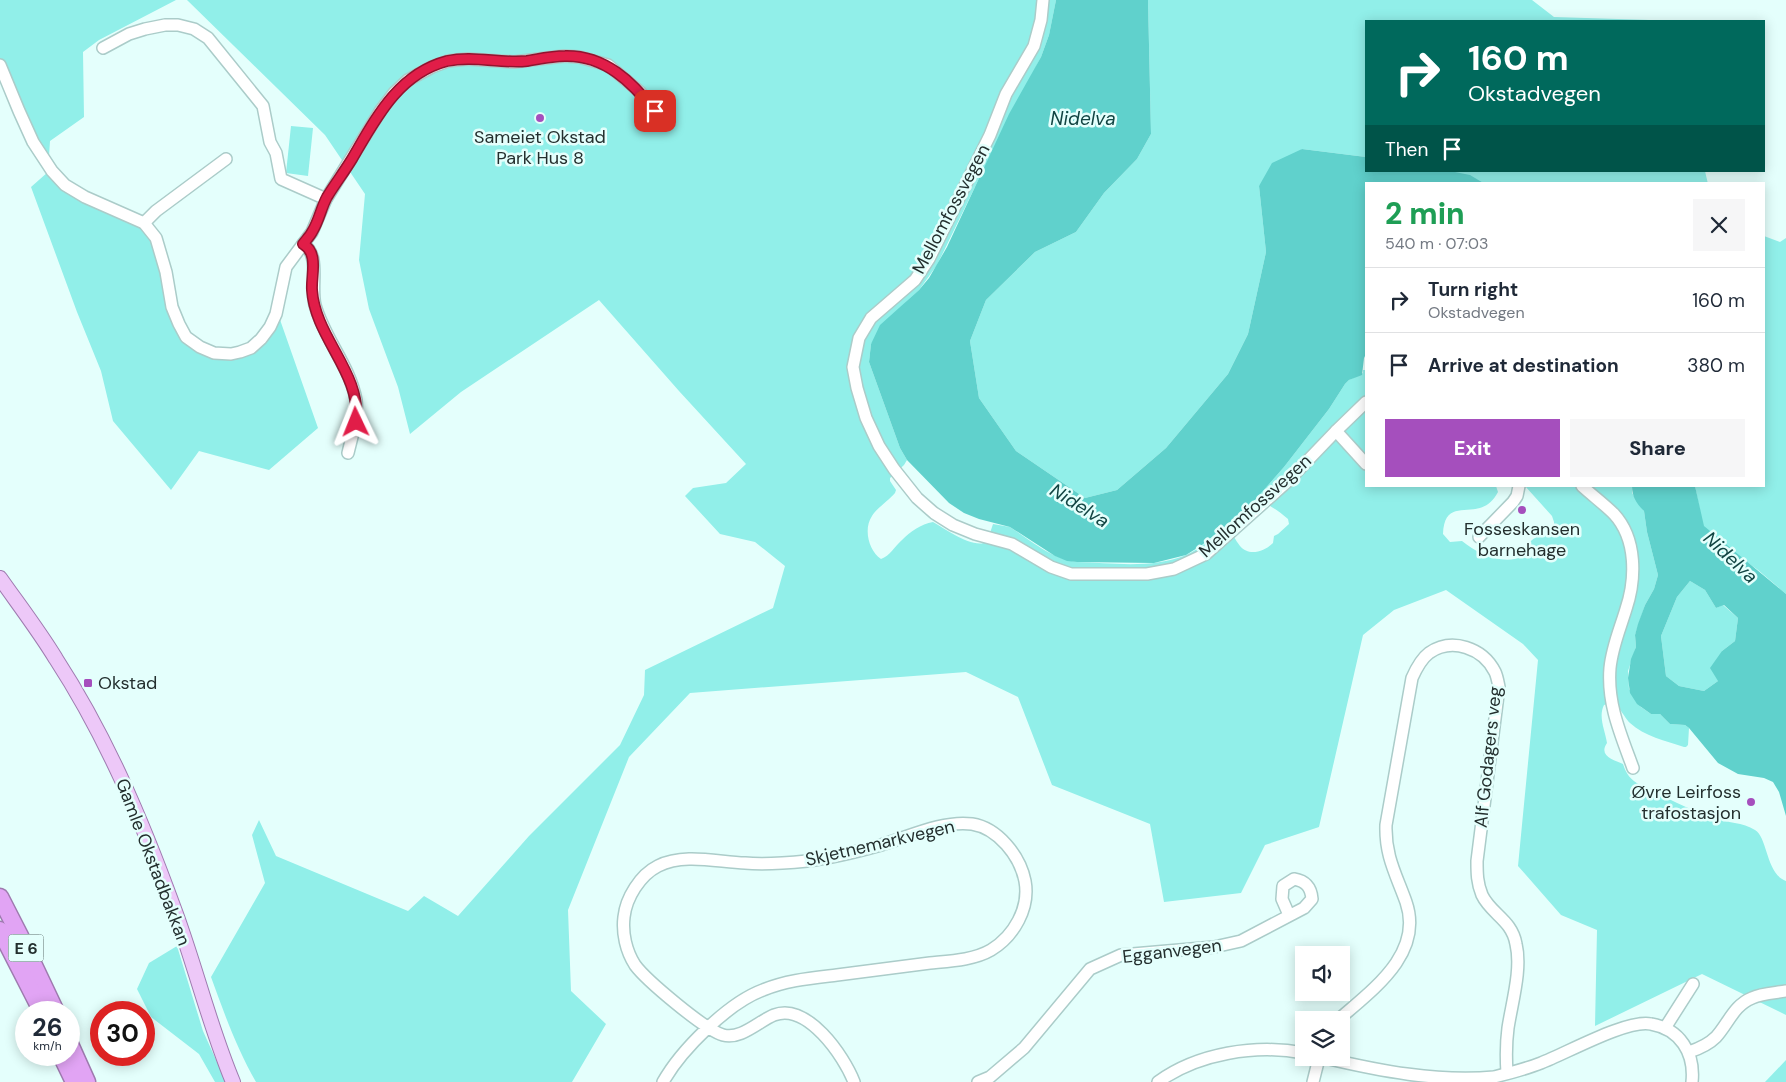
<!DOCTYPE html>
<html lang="en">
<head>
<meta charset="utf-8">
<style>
	:root { --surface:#fff; --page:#f6f6f7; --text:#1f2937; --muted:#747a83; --line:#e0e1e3; --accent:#a54fbd }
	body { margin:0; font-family:"DM Sans",sans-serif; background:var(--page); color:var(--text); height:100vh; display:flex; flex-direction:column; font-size:19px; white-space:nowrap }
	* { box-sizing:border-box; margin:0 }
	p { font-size:16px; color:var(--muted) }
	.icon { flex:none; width:28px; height:28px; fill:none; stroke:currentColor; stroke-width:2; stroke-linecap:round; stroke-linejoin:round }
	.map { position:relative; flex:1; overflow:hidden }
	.details { position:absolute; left:1365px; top:182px; width:400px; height:305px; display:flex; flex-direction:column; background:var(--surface); border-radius:0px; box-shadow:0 2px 12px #0003 }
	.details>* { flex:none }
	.banner { position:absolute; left:1365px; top:20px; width:400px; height:152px; border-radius:0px; box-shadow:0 2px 12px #0003; background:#00695c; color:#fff; overflow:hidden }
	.tools { position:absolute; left:1295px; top:946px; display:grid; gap:10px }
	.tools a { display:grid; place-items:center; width:55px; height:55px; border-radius:0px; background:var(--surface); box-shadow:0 2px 12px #0003; font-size:25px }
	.speed { position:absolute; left:15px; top:1001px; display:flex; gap:10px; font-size:25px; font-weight:700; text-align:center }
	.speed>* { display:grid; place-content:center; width:65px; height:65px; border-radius:50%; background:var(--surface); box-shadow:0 2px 12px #0003; line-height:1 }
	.speed small { font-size:12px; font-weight:400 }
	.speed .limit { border:8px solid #d22; background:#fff; color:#111 }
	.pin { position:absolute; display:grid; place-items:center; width:42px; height:42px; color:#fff; margin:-21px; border-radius:10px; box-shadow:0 2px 8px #0006 }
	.me { position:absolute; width:55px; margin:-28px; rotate:358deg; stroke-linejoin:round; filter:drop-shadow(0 0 4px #0008) }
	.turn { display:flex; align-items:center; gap:18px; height:105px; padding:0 20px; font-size:22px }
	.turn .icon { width:65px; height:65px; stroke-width:2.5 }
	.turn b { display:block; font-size:35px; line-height:42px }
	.then { display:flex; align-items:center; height:48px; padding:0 20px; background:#0003; gap:10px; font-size:19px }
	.round { display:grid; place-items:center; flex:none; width:52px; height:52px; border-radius:0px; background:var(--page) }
	.head { display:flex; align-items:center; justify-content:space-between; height:85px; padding:0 20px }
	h1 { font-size:30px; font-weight:800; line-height:38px; color:#1e9e55 }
	.cta { display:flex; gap:10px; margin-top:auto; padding:10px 20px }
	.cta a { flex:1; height:58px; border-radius:0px; background:var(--accent); color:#fff; font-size:20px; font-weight:800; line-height:58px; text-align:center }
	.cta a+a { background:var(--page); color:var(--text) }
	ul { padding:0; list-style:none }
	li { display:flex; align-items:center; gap:15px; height:65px; padding:0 20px; border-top:1px solid var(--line) }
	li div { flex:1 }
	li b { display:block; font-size:19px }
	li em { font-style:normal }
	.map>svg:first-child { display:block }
</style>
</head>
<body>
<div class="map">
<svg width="1786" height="1082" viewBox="0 0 1786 1082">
	<rect width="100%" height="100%" fill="#e4fffc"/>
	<!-- green -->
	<g fill="#91efe9">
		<polygon points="0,0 176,0 99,40 83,52 84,117 50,141 48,172 142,221 158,247 182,335 231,355 253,345 278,314 318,428 269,470 199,451 171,490 113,421 101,371 77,312 31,187 48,172 0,64"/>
		<path d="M187 0H1056L1049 35 1041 57 992 152 937 265 919 290 907 301 871 344 869 362 900 448 907 460 904 465 890 478V481L896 490 895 493C889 500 876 509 872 516 863 529 869 551 881 559 890 556 894 547 902 540 910 532 921 524 933 522 946 529 972 549 987 542L993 524 1010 527C1031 541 1052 559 1077 562 1113 563 1152 569 1186 555 1201 548 1215 536 1227 525 1232 532 1235 540 1240 546 1249 557 1265 551 1273 543L1274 536 1278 534 1289 524 1288 519C1276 509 1269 504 1255 500L1284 467 1329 409 1345 384 1349 380 1363 373V370H1366V486H1496L1498 492C1480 527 1445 491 1443 534L1450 542 1462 541C1478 554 1503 566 1524 556 1528 534 1541 539 1554 526V522L1552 516 1525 486H1632V493L1644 511 1647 532 1658 575 1654 589 1645 605 1635 635 1636 647 1628 671 1629 689 1641 707 1651 714H1660L1670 724 1685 725 1689 728 1688 745 1686 747H1684C1666 741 1644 736 1630 723 1622 715 1618 699 1604 705 1598 717 1605 730 1607 743 1598 756 1614 760 1623 764 1626 774 1631 780 1640 785 1664 796 1689 810 1714 818 1727 823 1743 822 1755 830 1768 838 1766 874 1786 881V1015L1702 974 1595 1026 1597 930 1561 915 1518 866 1538 660 1523 644 1446 590 1394 610 1363 635 1319 827 1265 845 1241 893 1164 902 1150 824 1052 785 1018 697 966 672 690 693 629 757 568 910 571 991 606 1024 572 1082H256C237 1049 224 1013 211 977L265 883 252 835 259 820 276 856 408 911 424 896 458 916 529 836 620 745 644 695 645 670 773 608 785 566 755 542 720 534 685 496 693 488 726 483 746 464 679 391 599 300 461 392 410 434 398 387 369 309 359 260 365 194 325 135Z"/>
		<polygon points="1148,0 1532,0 1554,17 1650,20 1651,21 1366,21 1366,157 1302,149 1259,186 1266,252 1248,334 1228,374 1166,448 1117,490 1085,498 1016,451 979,398 970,341 986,300 1035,252 1076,232 1104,193 1137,159 1151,134"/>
		<polygon points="291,126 313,128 308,176 286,173"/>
		<polygon points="1438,171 1705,171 1708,184 1479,184"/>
		<polygon points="1764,236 1780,242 1786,238 1786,594 1758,570 1704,531 1695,486 1764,486"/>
		<polygon points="1690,581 1705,590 1716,608 1723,605 1738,618 1735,641 1722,651 1718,681 1704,691 1679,686 1666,676 1661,636 1677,597"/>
		<polygon points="177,946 203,1031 226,1082 215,1082 199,1054 151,1017 137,989 149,963"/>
		<polygon points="1786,1060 1786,1082 1765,1082"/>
	</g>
	<!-- water -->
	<g fill="#60d1cc" fill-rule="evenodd">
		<polygon points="1056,0 1148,0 1151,134 1137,159 1104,193 1076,232 1035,252 986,300 970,341 979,398 1016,451 1085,498 1117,490 1166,448 1228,374 1248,334 1266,252 1259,186 1272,163 1302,149 1366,157 1366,171 1450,171 1470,175 1485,184 1366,184 1366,354 1364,358 1362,375 1349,380 1345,384 1329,409 1284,467 1255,500 1227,525 1202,545 1186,555 1154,563 1077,562 1067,561 1055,556 1010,527 979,519 964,513 949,503 907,460 900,448 869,362 871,344 880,325 919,290 929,278 947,247 1009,114 1041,57 1049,35"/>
		<path d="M1632 486H1695L1704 526 1786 594V829V816L1779 792 1773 782 1764 778 1738 774 1718 763 1689 728 1685 725 1670 724 1660 714H1651L1637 704 1630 693 1628 678 1631 659 1636 647 1635 635 1638 624 1645 605 1654 589 1658 575 1647 532 1644 511C1637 504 1632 497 1632 486ZM1690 581 1705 590 1716 608 1724 605 1738 618 1735 641 1722 651 1710 668 1718 681 1704 691 1679 686 1666 676 1661 636 1677 597Z"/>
	</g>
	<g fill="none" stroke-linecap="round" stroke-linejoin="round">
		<defs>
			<g id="minor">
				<polyline points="1043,0 1041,20 1034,46 1006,94 990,135 929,259 915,280 871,318 859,338 853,367 857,388 866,418 879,446 894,469 917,498 934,513 953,525 975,534 1012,544 1051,567 1071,574 1147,574 1174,569 1206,554 1288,481 1336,431 1366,402"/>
				<polyline points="103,48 129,34 145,29 165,25 178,25 194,29 208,38 263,106 270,142 276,153 281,179 326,199"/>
				<polyline points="0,65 19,111 33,142 52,171 65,185 85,197 144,223 156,238 166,272 172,307 179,324 186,337 200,347 214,353 231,354 240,352 251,348 261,339 270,327 276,314 286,267 312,232 326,199 381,110 394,93 408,80 432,67 448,61 467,59 514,62 564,56 579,57 608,65 640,92 660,118"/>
				<polyline points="144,223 156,211 226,159"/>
				<path d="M303 244C321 254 310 287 315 305 324 338 350 366 356 400 358 418 352 436 348 453"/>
				<polyline points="1336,431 1366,464"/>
				<path d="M1582 486C1593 496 1604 504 1614 514 1637 539 1636 579 1626 609 1620 629 1612 647 1610 668 1607 704 1621 735 1633 768"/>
				<polyline points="1479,537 1513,502 1517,496 1519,486"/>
				<path d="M1338 1020C1372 990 1424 954 1406 902 1396 874 1385 856 1386 825L1412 678C1416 669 1421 659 1429 653 1452 637 1483 648 1495 672 1497 676 1498 682 1499 687L1477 861C1477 873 1477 883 1482 895 1491 914 1512 920 1516 944 1522 969 1512 1002 1508 1028 1506 1043 1506 1058 1507 1073"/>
				<polyline points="1665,1028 1693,984"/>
				<path d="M1689 1052C1698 1049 1709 1044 1716 1037 1728 1024 1734 1005 1752 998 1762 993 1775 993 1786 991"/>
				<path d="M1325 1058C1380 1071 1437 1082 1494 1077 1510 1073 1526 1069 1541 1063 1567 1053 1627 1019 1651 1024 1680 1029 1695 1053 1692 1082"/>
				<path d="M663 1082C681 1050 728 1003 763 990 787 980 812 978 837 975 868 971 899 967 930 963 950 961 974 960 991 950 1014 936 1030 908 1025 881 1020 856 998 828 972 824 943 820 908 837 881 845 856 852 832 858 807 861 787 863 765 865 745 863 717 862 684 853 658 866 640 875 626 898 624 917 622 933 626 951 635 965 646 980 705 1030 723 1035 741 1040 759 1021 774 1015 807 1002 844 1056 854 1082"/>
				<path d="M978 1082 990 1077 1024 1048 1090 969 1121 955 1214 947 1241 941 1304 908 1312 899C1311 887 1306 881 1294 879L1283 886 1282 899 1289 915"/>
				<path d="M1158 1082C1198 1053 1256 1044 1304 1053"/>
				<polyline points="1313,1082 1319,1058"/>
			</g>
			<path id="major" d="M0 578C19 605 39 631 56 659 106 736 142 821 173 906 195 964 209 1025 233 1082"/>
			<g id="highway">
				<polyline points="0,897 20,936 56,1012"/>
				<polyline points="0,930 42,1012"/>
				<polyline points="69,1042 87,1082"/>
				<polyline points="61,1055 74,1082"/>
			</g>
		</defs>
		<!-- minor casing -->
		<use href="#minor" stroke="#abccc9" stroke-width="14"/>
		<!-- major casing -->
		<use href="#major" stroke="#9e7baf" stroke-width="16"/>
		<!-- highway casing -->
		<use href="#highway" stroke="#9e7baf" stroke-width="19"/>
		<!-- minor -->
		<use href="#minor" stroke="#fff" stroke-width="11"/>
		<!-- major -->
		<use href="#major" stroke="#edc8f8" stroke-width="14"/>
		<!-- highway -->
		<use href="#highway" stroke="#e1a4f4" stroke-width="16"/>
	</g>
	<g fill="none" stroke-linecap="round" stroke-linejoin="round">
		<defs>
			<path id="route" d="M356 422C362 373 315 338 312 290 311 275 319 253 303 244 306 240 310 236 312 232 319 221 321 208 327 197 335 184 344 172 352 159 376 118 398 74 447 61 474 55 500 64 527 61 539 59 552 56 565 56 605 55 632 82 655 111"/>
		</defs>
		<!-- route casing -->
		<use href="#route" stroke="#92132f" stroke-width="12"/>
		<!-- route -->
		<use href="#route" stroke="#e11d48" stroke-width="9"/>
	</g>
	<!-- markers -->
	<g fill="#a54fbd" stroke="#e4fffc" stroke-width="2">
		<circle cx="540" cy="118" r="5"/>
		<circle cx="1522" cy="510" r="5"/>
		<rect x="83" y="678" width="10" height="10" rx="2.5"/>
		<circle cx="1751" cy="802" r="5"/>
	</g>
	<g text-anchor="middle" stroke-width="5" stroke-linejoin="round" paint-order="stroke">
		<!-- shield labels -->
		<rect fill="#e4fffc" stroke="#5d6d6c" stroke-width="1" x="8.5" y="934.5" width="35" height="27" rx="4"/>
		<g font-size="16" font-weight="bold" fill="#232f2e">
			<text x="26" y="954">E 6</text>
		</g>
		<!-- poi labels -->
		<g font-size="18" fill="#232f2e" stroke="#e4fffc">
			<text x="540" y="143">Sameiet Okstad<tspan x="540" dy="21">Park Hus 8</tspan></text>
			<text x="1522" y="535">Fosseskansen<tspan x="1522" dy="21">barnehage</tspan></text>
			<text x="98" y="689" text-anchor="start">Okstad</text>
			<text x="1741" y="798" text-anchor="end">Øvre Leirfoss<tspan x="1741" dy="21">trafostasjon</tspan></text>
		</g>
		<!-- street labels -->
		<g font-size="18" fill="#232f2e" stroke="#e4fffc">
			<text transform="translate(951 209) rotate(-62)" y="6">Mellomfossvegen</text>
			<text transform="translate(1255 506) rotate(-42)" y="6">Mellomfossvegen</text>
			<text transform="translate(1488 757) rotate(-84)" y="6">Alf Godagers veg</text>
			<text transform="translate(880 843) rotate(-13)" y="6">Skjetnemarkvegen</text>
			<text transform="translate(153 862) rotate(69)" y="6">Gamle Okstadbakkan</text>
			<text transform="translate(1172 951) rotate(-7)" y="6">Egganvegen</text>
		</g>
		<!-- water labels -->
		<g font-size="19" font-style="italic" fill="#124543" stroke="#e4fffc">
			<text x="1083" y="125">Nidelva</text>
			<text transform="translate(1080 505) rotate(32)" y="7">Nidelva</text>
			<text transform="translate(1731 557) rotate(43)" y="7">Nidelva</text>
		</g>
	</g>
</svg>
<div class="tools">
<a><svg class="icon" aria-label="sound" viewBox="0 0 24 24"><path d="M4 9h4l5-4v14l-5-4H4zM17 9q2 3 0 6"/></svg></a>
<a><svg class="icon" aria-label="layers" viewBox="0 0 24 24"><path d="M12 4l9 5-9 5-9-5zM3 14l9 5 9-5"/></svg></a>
</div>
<div class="speed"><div>26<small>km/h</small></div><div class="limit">30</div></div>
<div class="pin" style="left:655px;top:111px;background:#d93025"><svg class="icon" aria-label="arrive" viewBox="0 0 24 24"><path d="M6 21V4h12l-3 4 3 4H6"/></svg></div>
<svg class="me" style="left:356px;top:422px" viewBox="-20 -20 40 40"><path d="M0-17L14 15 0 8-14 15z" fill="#e11d48" stroke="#fff" stroke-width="4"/></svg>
<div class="banner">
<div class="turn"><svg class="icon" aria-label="right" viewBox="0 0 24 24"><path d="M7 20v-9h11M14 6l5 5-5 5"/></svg><div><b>160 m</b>Okstadvegen</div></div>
<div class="then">Then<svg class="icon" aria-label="arrive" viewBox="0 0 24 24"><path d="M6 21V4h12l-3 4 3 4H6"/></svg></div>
</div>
<section class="details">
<div class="head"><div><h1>2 min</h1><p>540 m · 07:03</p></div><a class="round"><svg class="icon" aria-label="close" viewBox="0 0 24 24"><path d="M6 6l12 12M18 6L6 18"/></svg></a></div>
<ul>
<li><svg class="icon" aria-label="right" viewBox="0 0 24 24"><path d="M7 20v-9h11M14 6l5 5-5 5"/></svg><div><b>Turn right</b><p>Okstadvegen</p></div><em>160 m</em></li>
<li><svg class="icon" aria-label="arrive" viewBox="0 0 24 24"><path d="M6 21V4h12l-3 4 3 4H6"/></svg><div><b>Arrive at destination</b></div><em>380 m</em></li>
</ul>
<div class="cta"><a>Exit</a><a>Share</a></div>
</section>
</div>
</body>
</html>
